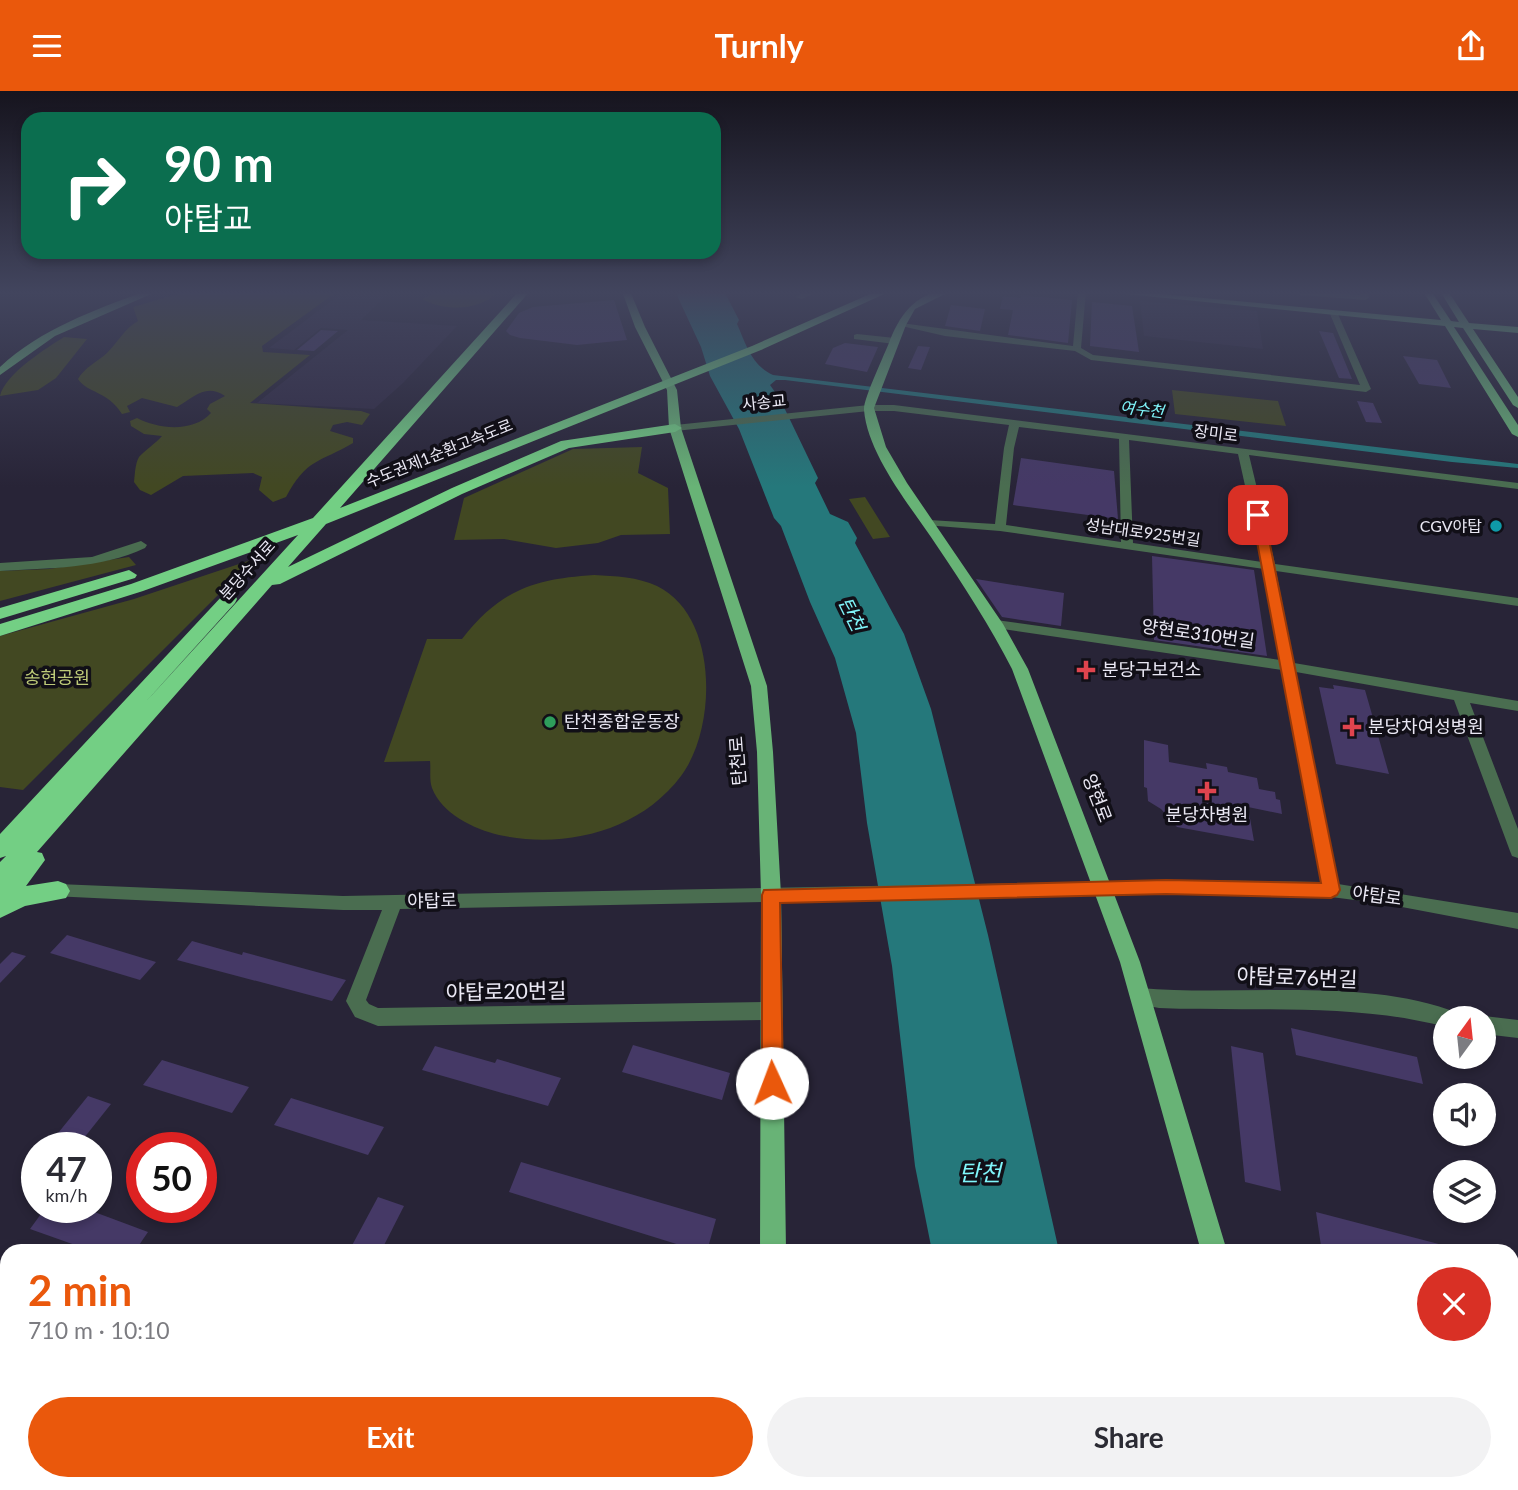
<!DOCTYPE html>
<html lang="en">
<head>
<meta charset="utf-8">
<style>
	:root { --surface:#fff; --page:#f2f2f3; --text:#2b2b33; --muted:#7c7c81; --accent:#ea580c }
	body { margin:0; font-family:Lato,"Noto Sans KR",sans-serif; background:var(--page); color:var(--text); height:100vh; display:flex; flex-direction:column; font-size:26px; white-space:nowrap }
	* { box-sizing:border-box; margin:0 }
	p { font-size:23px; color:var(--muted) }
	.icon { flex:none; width:38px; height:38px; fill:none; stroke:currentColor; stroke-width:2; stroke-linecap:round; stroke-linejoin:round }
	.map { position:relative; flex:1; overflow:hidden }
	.panel { position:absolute; left:0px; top:1153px; width:1519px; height:247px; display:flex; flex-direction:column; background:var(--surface); border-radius:21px 21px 0 0; box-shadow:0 4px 10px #0003 }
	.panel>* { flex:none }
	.hud { position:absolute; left:21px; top:21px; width:700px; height:147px; border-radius:21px; box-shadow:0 4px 10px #0003; background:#0b6e4f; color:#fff; overflow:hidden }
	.needle { width:46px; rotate:15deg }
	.fabs { position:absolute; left:1433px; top:915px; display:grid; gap:14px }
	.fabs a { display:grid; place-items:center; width:63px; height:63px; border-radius:50%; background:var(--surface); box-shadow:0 4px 10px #0003; font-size:35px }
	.speed { position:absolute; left:21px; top:1041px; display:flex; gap:14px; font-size:35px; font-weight:700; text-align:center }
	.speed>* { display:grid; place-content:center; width:91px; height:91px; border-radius:50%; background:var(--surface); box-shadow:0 4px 10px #0003; line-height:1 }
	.speed small { font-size:18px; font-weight:400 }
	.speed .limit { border:10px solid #d22; background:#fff; color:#111 }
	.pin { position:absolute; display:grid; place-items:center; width:60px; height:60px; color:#fff; margin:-30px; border-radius:14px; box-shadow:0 4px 10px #0006 }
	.me { position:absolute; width:77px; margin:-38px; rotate:358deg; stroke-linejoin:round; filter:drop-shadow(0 0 5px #0008) }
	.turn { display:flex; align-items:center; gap:24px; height:147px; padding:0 28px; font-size:32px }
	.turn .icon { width:91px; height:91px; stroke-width:2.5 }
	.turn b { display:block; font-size:49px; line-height:60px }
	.round { display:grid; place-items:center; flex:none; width:74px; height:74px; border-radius:37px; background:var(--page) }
	.head { display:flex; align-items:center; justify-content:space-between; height:119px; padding:0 28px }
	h1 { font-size:42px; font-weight:700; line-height:52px; color:var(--accent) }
	.action { display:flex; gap:14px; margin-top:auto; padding:14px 28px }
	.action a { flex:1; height:80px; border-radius:42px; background:var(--accent); color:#fff; font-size:28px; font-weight:700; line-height:80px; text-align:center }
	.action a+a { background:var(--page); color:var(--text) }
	header { display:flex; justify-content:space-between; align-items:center; height:91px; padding:0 28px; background:var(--accent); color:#fff; font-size:32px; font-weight:700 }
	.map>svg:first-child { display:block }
</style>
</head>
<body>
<header><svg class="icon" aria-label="menu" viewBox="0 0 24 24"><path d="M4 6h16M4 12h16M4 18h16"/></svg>Turnly<svg class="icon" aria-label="share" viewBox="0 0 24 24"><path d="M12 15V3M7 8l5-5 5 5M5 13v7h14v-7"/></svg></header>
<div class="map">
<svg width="1518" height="1399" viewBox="0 0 1518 1399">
	<rect width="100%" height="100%" fill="#282437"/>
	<!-- built -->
	<g fill="#312b44">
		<polygon points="342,202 387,204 361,229 457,235 403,292 374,318 257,312 348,239 321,237 294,259 269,257"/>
		<polygon points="1140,210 1257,220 1263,258 1144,245"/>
	</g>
	<!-- green -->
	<g fill="#424822">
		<path d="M188 200H322L335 202 262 255 263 261 310 264 250 312 361 320 370 323 362 334 347 331 333 334 330 340 353 347V352C319 372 307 367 286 406L273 411 259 399 262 386 253 382 183 385 151 404 140 399 134 391C135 383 135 373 139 366 145 359 155 353 162 345L144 343 131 335 130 330 137 327C158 338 193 342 211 322L207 318 210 313 225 305C206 292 194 306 177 316L142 307 127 315 130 321 122 323C108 300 87 302 78 288 85 276 97 271 107 262 118 251 124 238 138 230L133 216Z"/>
		<path d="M440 200H499C480 220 446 221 422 208Z"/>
		<path d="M64 246 87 248 56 287 38 299 0 305C5 283 45 258 64 246Z"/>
		<polygon points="1172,299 1278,310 1286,335 1175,323"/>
		<polygon points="642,356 638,382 668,397 670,443 621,444 598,452 556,457 504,448 454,449 464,407 573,358"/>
		<polygon points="865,406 890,446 873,448 849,408"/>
		<polygon points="129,466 136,474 0,510 0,480 49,478"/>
		<polygon points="254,468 23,699 0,696 0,545 134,508"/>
		<path d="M594 484C615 485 638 486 657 495 719 525 717 637 681 685 639 741 564 758 499 744 474 738 442 723 432 697 429 689 431 678 430 670L384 671 427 548H462C500 499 534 488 594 484Z"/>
	</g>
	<!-- water -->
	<g fill="#25787b">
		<path d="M675 200H724L739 229 737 233C746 253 751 274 773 284L1518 373V377L1452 371 785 289H776L770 294 780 308 818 387 815 392 830 423 848 431 857 447 855 452 904 543 931 618 988 844 1059 1160H932L915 1075 892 875 867 732 856 642 835 567 810 511 781 435 774 427 739 338 710 285 701 256Z"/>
		<polygon points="958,1393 1111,1393 1113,1399 959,1399"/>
	</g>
	<!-- building -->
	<g fill="#453966">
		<polygon points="1021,204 1072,209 1068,252 1008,244 1013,219 1000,218 1003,205 1021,207"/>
		<polygon points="614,209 627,249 577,254 520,247 510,244 506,240 519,222 533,216"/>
		<polygon points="1092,211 1132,215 1139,261 1090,255"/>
		<polygon points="951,214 985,218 980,240 945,235"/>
		<polygon points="321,239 338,240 314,260 297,259"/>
		<polygon points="1319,240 1333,242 1352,288 1339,287"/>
		<polygon points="845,252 878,256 867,281 825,273 833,257"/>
		<polygon points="918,255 930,256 921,279 908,277"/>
		<polygon points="1403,265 1437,269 1451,297 1419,293"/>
		<polygon points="1357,310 1373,312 1382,332 1366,331"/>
		<polygon points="1021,367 1114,380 1118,428 1013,414"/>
		<polygon points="1152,465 1254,479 1267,565 1154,549"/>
		<polygon points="976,488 1064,502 1061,535 1002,526"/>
		<polygon points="1333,594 1365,599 1389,683 1336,673 1319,596 1334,598"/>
		<polygon points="1144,649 1168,654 1169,671 1207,678 1206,672 1227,676 1228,681 1257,687 1259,698 1275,701 1276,708 1280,709 1282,723 1248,716 1254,750 1177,736 1161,718 1148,710 1147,697 1144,696"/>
		<polygon points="67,844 156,871 140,889 50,862"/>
		<polygon points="192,850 242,864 243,861 346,889 332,910 177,869"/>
		<polygon points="12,861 26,865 0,892 0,873"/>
		<polygon points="1291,937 1417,966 1423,993 1296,964"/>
		<polygon points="633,954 730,982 722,1009 622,981"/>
		<polygon points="435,955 495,972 497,968 561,987 548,1015 422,979"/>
		<polygon points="1231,955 1263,962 1281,1100 1245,1091"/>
		<polygon points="162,969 249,996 232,1022 143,994"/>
		<polygon points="88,1005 111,1013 76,1057 46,1057"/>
		<polygon points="291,1007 384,1036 368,1064 274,1034"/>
		<polygon points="521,1071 716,1128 707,1160 699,1160 509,1101"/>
		<polygon points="378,1106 404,1115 381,1160 349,1160"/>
		<polygon points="46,1116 81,1116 148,1141 135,1160 92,1160 30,1138"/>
		<polygon points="1316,1121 1454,1157 1454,1160 1343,1160 1321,1155"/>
	</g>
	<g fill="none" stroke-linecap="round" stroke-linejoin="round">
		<!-- minor -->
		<g fill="#4a6d50" fill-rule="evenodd">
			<polygon points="808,200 819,200 802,208 795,206"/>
			<polygon points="1078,200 1086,200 1081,257 1093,264 1360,294 1330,223 1337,221 1371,298 1366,301 1091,269 1075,260 945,245 897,234 901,232 1073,255"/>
			<polygon points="1298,200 1361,204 1360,200 1368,200 1369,207 1365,209 1300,204 1296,202"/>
			<polygon points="857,243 895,247 899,250 895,253 854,248 854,244"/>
			<path d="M869 314H894L1518 392V398L1249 364 1275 473 1518 507V515L1276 480 1294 572 1518 610V620L1470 612 1518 738V767L1512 765 1510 760 1454 609 1296 581 1338 793 1518 822V838L1386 813 1331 806 1187 803 400 818 366 909 369 913 378 917 770 911 777 914 780 920 777 926 770 929 378 935 355 926 346 910 382 819H343L52 805 49 800 52 795 58 793 343 805 1187 789 1321 791 1282 579 996 537 989 533 996 529 1280 569 1264 478 1000 440 925 434V430L929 429 995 433 1004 357 1009 334 894 320H869L675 340 670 337 675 334ZM1019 336 1119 348 1121 451 1006 434 1014 357ZM1129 349 1238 363 1262 471 1133 452Z"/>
			<path d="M141 450 147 454 145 457C100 478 49 477 0 480V472L92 466Z"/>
			<path d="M1140 897C1240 906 1363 885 1458 922L1460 928H1446V936C1351 911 1255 921 1159 917L1133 912 1130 906 1133 900Z"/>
			<polygon points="1484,925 1518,929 1518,947 1484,943 1484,928 1477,928"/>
			<polygon points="1512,1240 1518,1242 1518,1264 1515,1265 1512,1264"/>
		</g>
		<!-- major -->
		<g fill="#68b376" fill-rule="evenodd">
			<path d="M146 200H158L55 245 0 284V276C41 238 94 219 146 200Z"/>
			<polygon points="622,200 630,200 645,236 677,299 681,337 767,595 773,661 781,804 786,1160 760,1160 761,804 757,661 751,595 669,337 667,299 635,236"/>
			<path d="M951 200 915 218 906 234 874 317 886 356 907 392 1003 533 1028 578 1140 871 1227 1160H1201L1120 871 1012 578C990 535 964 495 937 455 912 417 868 365 864 319 863 308 885 263 890 249 902 220 918 200 951 200Z"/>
			<polygon points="1096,200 1128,200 1441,229 1423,200 1431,200 1451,230 1459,231 1440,200 1448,200 1469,232 1518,236 1518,242 1473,238 1518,306 1518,317 1513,314 1463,237 1454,236 1518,334 1518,346 1512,343 1445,235"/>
			<polygon points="733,1393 763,1393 762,1399 732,1399"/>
			<polygon points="1261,1393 1291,1393 1292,1399 1262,1399"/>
		</g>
		<!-- highway -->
		<g fill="#73cf84" fill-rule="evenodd">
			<polygon points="519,200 530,200 340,417 752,255 877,200 891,200 761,259 326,433 288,476 452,397 561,350 675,333 682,337 675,341 569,357 462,403 280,493 272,494 37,761 42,762 45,769 26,795 58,790 66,793 70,800 66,807 25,815 0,827 0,771 6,765 0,767 0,743 223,504 235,504 237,508 235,512 142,615 298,444 143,500 0,545 0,533 131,493 313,427"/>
			<polygon points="129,479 137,484 135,487 0,528 0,517"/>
		</g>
	</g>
	<!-- sky -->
	<linearGradient id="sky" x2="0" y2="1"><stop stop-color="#16141e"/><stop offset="0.51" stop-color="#42455e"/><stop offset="1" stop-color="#42455e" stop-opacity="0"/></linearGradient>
	<rect width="1518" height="396" fill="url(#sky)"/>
	<!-- route -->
	<polygon fill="#ea580c" stroke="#983908" stroke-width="2" points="1258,421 1264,424 1340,799 1337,804 1331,807 1166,803 780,812 783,992 780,999 772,1002 765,999 762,992 762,804 764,799 1166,789 1321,792 1252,424"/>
	<!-- markers -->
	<circle fill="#0f9aa8" stroke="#110f17" stroke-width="2.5" cx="1496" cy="435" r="7"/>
	<g fill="#e0444e" stroke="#110f17" stroke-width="2.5">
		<path d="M1082.5 568.5h7v7h7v7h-7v7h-7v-7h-7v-7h7z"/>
		<path d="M1348.5 625.5h7v7h7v7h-7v7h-7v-7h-7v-7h7z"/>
		<path d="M1203.5 689.5h7v7h7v7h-7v7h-7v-7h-7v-7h7z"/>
	</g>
	<circle fill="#2e9e5b" stroke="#110f17" stroke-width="2.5" cx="550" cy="631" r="7"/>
	<g text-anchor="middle" stroke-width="7" stroke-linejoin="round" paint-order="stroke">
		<!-- far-street labels -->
		<g font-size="16" fill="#eae8f4" stroke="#110f17">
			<text transform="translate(764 311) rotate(-6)" y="6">사송교</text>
			<text transform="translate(1216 342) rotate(7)" y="6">장미로</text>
			<text transform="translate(439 362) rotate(-22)" y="6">수도권제1순환고속도로</text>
			<text transform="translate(1143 441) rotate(8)" y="6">성남대로925번길</text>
			<text transform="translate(247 479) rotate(-48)" y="6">분당수서로</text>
		</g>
		<!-- far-water labels -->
		<g font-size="16" font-style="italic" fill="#80f6fb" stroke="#110f17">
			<text transform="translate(1142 318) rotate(7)" y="6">여수천</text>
		</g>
		<!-- far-poi labels -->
		<g font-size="16" fill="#eae8f4" stroke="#110f17" text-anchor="end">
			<text x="1482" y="441">CGV야탑</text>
		</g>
		<!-- street labels -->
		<g font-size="18" fill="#eae8f4" stroke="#110f17">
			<text transform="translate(1198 543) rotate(8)" y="6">양현로310번길</text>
			<text transform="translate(738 670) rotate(-94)" y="6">탄천로</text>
			<text transform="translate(1097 707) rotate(69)" y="6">양현로</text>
			<text transform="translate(1377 805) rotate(8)" y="6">야탑로</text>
			<text transform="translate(432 810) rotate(-1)" y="6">야탑로</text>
		</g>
		<!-- poi labels -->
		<g font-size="18" fill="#eae8f4" stroke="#110f17" text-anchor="start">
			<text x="1102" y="585">분당구보건소</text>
			<text x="564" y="637">탄천종합운동장</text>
			<text x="1368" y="642">분당차여성병원</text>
			<text x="1207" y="730" text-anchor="middle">분당차병원</text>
		</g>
		<!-- park labels -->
		<g font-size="18" fill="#bdca78" stroke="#110f17">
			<text x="57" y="593">송현공원</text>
		</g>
		<!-- water labels -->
		<g font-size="19" font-style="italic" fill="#80f6fb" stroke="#110f17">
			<text transform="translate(852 523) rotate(64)" y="7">탄천</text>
		</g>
		<!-- near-street labels -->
		<g font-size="21" fill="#eae8f4" stroke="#110f17">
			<text transform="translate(1297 887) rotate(2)" y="7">야탑로76번길</text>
			<text transform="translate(506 901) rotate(-1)" y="7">야탑로20번길</text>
		</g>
		<!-- near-water labels -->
		<g font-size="23" font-style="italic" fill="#80f6fb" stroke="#110f17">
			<text x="980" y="1090">탄천</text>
		</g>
	</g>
</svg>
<div class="fabs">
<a><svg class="needle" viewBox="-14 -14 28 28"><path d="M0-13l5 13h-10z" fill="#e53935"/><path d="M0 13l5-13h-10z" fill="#7c7c81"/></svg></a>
<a><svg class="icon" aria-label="sound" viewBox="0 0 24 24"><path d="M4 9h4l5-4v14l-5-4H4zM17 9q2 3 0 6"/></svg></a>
<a><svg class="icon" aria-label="layers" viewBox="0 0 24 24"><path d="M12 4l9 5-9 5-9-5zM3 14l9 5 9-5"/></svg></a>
</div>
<div class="speed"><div>47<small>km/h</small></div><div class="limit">50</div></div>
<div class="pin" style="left:1258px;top:424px;background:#d93025"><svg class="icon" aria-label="arrive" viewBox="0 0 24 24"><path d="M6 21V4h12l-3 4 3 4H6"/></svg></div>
<svg class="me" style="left:772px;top:992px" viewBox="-20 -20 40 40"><circle r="19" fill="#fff"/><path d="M0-13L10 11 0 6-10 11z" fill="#ea580c"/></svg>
<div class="hud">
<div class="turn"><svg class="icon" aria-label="right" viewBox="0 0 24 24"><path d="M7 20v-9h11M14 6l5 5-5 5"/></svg><div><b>90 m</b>야탑교</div></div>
</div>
<section class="panel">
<div class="head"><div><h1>2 min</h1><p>710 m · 10:10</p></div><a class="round" style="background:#d93025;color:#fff"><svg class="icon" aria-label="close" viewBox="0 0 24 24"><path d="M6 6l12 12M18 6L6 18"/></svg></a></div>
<div class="action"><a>Exit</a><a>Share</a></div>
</section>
</div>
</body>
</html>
